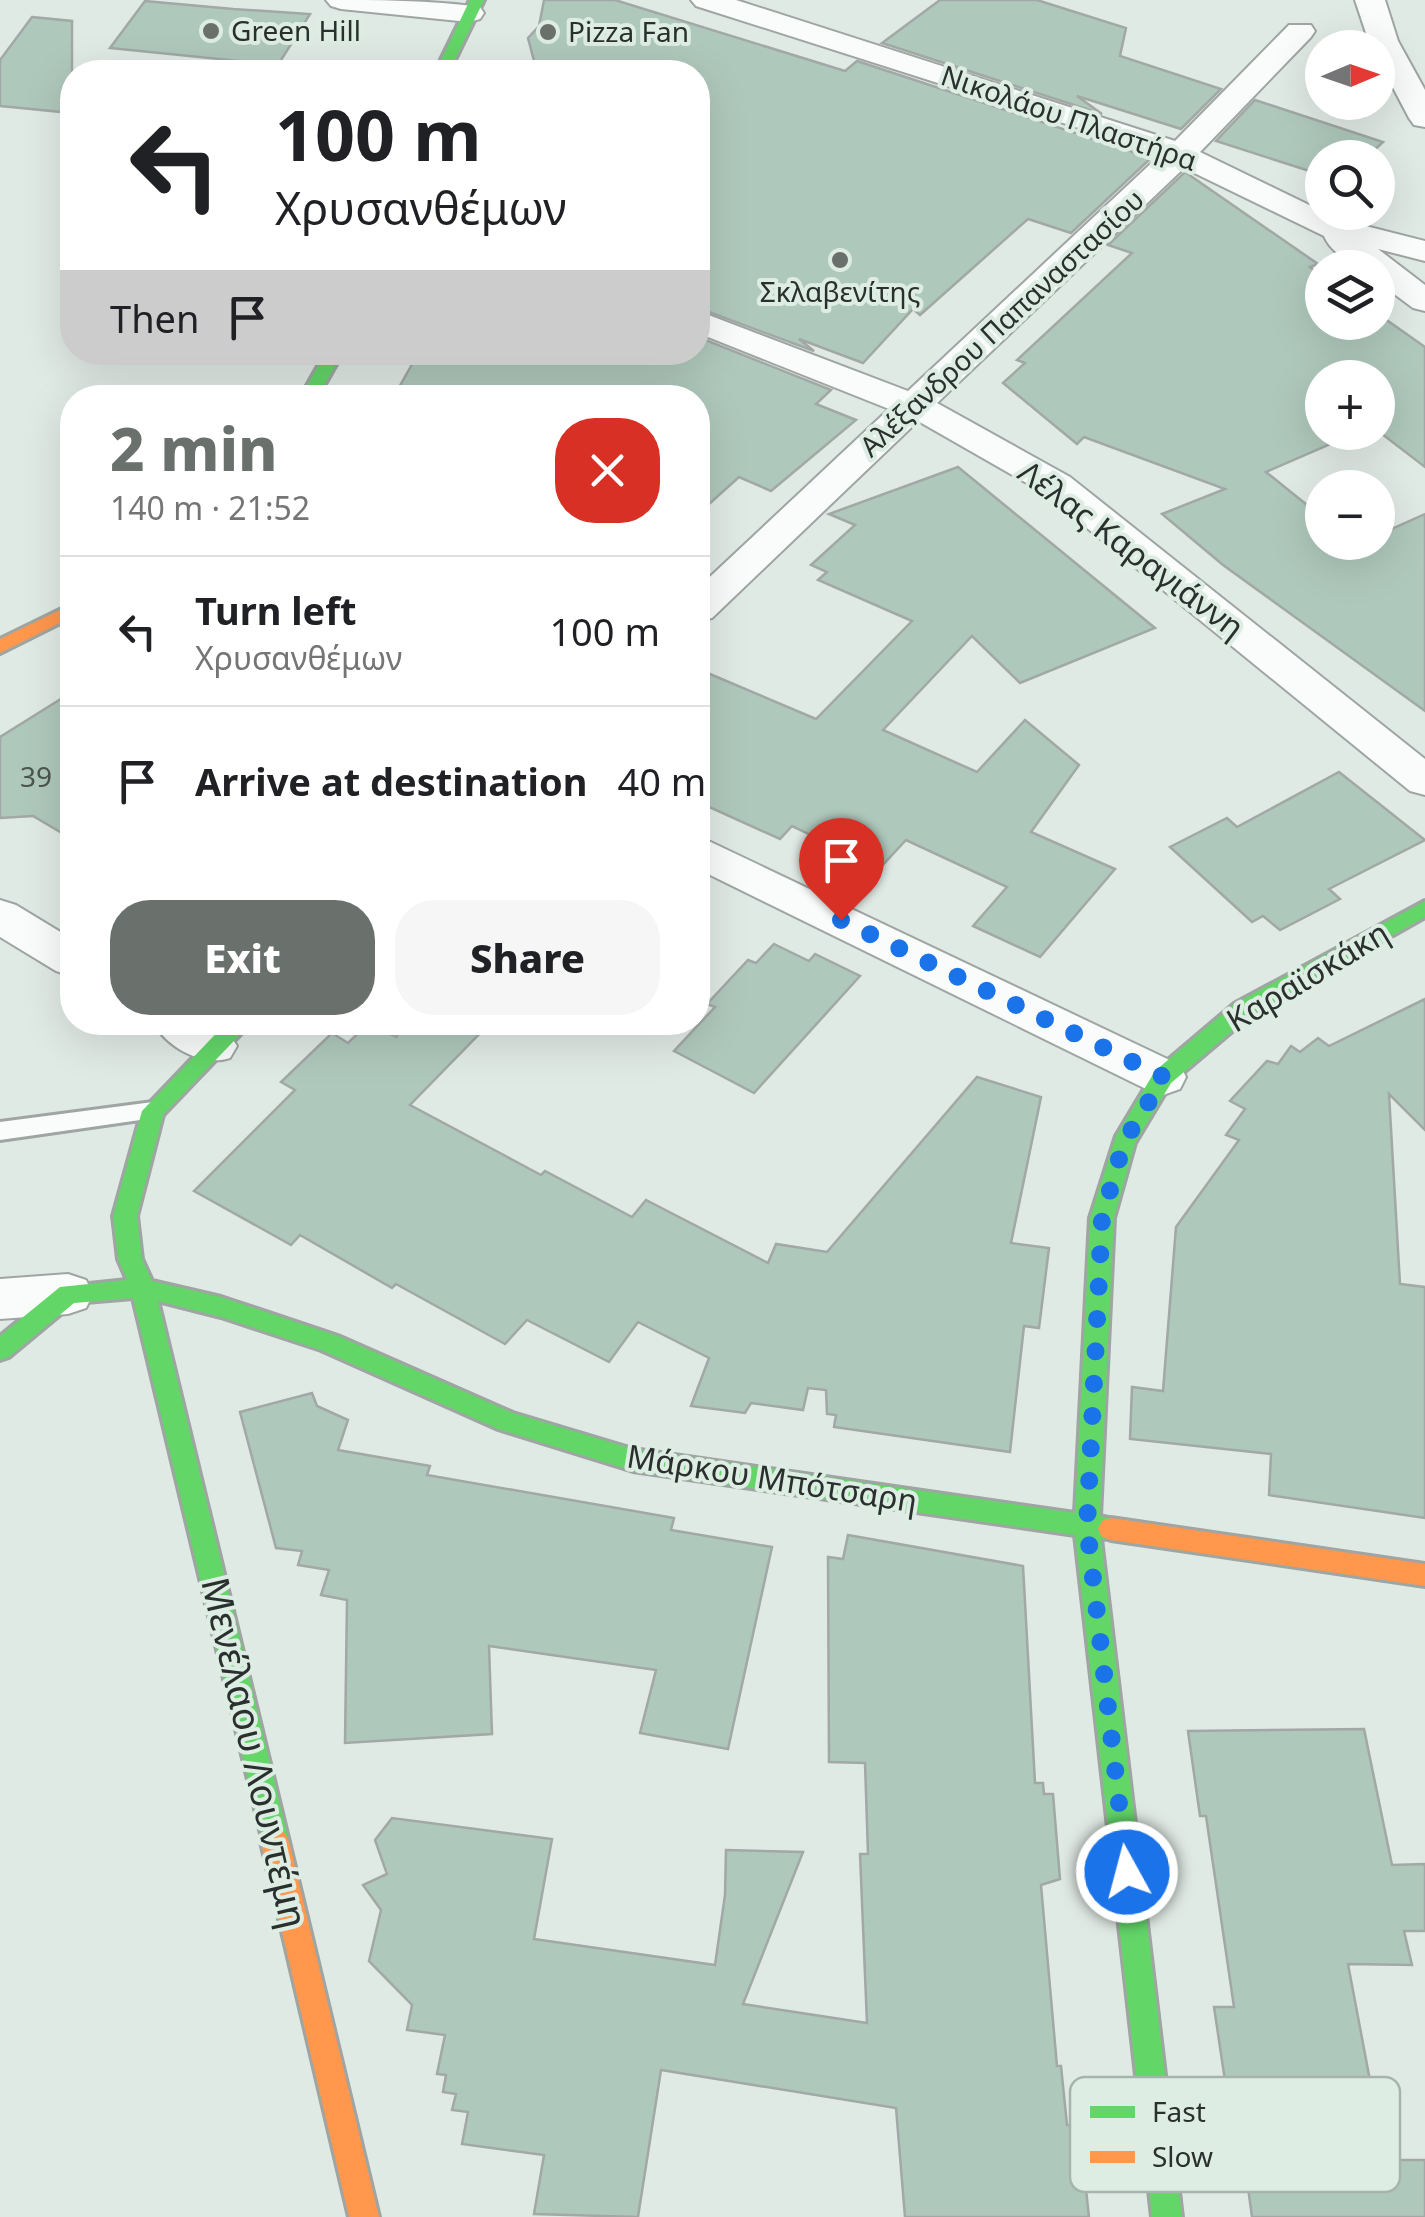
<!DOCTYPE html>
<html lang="en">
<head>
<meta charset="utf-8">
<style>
	:root { --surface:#fff; --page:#f6f6f6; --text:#202124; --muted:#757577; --line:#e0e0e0; --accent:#6a716d }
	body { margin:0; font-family:"Noto Sans",sans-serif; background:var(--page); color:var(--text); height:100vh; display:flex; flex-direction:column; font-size:38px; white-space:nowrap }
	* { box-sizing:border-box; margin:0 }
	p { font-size:32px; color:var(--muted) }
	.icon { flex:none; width:55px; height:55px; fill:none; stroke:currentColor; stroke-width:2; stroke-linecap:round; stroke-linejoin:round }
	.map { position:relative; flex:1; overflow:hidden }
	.panel { position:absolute; left:60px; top:385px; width:650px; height:650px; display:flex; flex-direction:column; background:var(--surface); border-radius:40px; box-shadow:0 10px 40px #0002 }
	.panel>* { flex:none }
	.guide { position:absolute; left:60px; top:60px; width:650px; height:305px; border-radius:40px; box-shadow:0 10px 40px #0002; background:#fff; color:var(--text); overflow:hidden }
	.needle { width:65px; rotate:88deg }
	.fabs { position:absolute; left:1305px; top:30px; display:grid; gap:20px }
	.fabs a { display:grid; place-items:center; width:90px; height:90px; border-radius:50%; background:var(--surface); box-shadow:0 10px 40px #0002; font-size:50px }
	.pin { position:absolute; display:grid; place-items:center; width:85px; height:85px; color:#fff; margin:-102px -42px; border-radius:50% 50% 50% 0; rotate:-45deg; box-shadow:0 0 10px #0007 }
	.pin .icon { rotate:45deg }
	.me { position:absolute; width:110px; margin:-55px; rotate:353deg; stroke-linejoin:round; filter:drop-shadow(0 0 8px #0008) }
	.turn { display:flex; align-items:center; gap:35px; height:210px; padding:0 50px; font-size:45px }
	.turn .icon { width:130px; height:130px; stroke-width:2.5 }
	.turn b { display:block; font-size:70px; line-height:85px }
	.then { display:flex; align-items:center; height:95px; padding:0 50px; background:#0003; gap:20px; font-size:38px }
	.round { display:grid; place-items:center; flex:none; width:105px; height:105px; border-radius:40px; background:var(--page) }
	.summary { display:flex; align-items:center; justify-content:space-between; height:170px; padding:0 50px }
	h1 { font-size:60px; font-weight:800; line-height:75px; color:var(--accent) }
	.action { display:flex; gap:20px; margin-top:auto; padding:20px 50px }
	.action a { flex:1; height:115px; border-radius:40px; background:var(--accent); color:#fff; font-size:40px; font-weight:800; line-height:115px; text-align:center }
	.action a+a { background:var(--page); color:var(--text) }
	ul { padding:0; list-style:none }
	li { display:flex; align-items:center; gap:30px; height:150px; padding:0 50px; border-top:2px solid var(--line) }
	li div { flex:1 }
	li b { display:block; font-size:38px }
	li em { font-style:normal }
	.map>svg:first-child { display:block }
</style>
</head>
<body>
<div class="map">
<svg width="1425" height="2217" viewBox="0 0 1425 2217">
	<rect width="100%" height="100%" fill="#e0eae5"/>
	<!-- building -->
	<g fill="#afc8bc" stroke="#a1a8a5" stroke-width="2.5">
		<polygon points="544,0 615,0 845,71 857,61 1151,158 1071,233 1028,219 920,315 913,309 863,363 799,339 814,351 698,308 698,72 537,72 528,38 539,26"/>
		<polygon points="940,0 1037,0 1126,28 1120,56 1221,89 1181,129 1077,96 1102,114 882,43"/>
		<polygon points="145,1 233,9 310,14 278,65 110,48"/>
		<polygon points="32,17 72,21 72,113 0,106 0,60"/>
		<polygon points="1255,100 1383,142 1366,158 1322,158 1322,175 1216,141"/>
		<polygon points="1185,172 1318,264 1310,267 1322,276 1322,322 1378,322 1378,314 1425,347 1425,467 1378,431 1378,378 1322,378 1322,432 1358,432 1266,472 1322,517 1322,542 1378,542 1378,535 1425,514 1425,711 1223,565 1162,514 1225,489 1084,437 1077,444 1003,383 1025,363 1017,360 1132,253 1108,245"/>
		<polygon points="698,337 831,390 816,404 856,420 771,491 739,477 698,514 698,398 393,398 419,352 698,352"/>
		<polygon points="958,467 1155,628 1020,683 972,636 883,730 977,772 1025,720 1079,765 1031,832 1115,869 1040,957 973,926 1007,887 906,840 880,868 792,826 780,839 698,802 698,669 816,719 912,621 818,580 827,572 811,565 855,525 829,514"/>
		<polygon points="72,692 72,839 33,816 0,818 0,737"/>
		<polygon points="1339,772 1425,840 1329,889 1340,899 1280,930 1263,916 1252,922 1170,847 1227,818 1237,827"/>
		<polygon points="774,944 809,961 815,954 860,976 754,1093 674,1051 715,1007 707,1004 748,960 756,963"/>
		<polygon points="1425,999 1425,1130 1389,1094 1400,1284 1425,1287 1425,1518 1269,1495 1271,1454 1130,1439 1132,1387 1163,1391 1176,1227 1239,1140 1226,1135 1245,1109 1230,1101 1267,1061 1278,1064 1291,1046 1300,1052 1318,1038 1329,1046"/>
		<polygon points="407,1022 491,1022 410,1105 541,1175 545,1171 632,1217 646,1200 768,1263 776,1244 827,1252 977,1077 1041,1097 1011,1243 1049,1248 1039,1328 1024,1326 1010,1452 834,1427 836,1415 827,1414 826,1390 808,1388 803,1410 751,1403 745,1413 691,1406 709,1358 638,1322 609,1362 527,1320 505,1344 396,1284 392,1288 300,1235 291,1245 194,1191 295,1090 281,1082 332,1033 348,1043 369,1023 396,1037"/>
		<polygon points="312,1393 317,1406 348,1420 338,1450 430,1466 427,1475 674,1518 671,1530 772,1547 728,1749 640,1733 656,1670 489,1646 492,1734 345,1743 347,1600 321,1595 329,1570 298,1565 302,1551 276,1548 240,1412"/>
		<polygon points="848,1535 1023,1566 1035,1783 1043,1783 1044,1794 1053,1794 1060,1879 1041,1885 1057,2066 1061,2066 1067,2125 1079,2125 1089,2217 905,2217 896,2108 661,2070 638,2217 534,2214 544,2155 462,2144 468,2112 452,2110 456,2094 443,2092 446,2075 437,2074 445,2035 407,2030 412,2005 369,1961 381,1910 363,1885 387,1874 375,1840 392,1818 552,1839 534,1939 715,1965 725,1895 726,1850 803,1852 743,2004 867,2023 860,1854 868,1854 865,1763 829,1762 828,1557 843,1559"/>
		<polygon points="1364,1729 1392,1865 1425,1864 1425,1931 1404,1931 1412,1965 1348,1964 1385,2160 1425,2160 1425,2217 1252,2217 1238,2114 1230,2114 1214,2007 1234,2007 1206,1816 1200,1816 1188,1731"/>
	</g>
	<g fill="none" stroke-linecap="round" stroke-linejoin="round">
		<defs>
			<polygon id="lane" points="153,1102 161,1105 164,1111 161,1117 0,1140 0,1122"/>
			<g id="street">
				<path d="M326 0C376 0 431 0 480 7L484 13 480 19 469 22 341 9 331 6Z"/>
				<path d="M691 0H736L1175 141 1289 25H1311L1315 31 1311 37 1200 152 1338 219 1425 241V261L1378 249 1425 285V311L1413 308 1378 282V268C1357 268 1332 255 1324 236L1184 168 937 403 1070 477 1425 759V795L1410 791 1044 493 918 421 712 618 698 621V588L889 409 698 333V311L908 391 1158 157 1098 134 696 6Z"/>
				<polygon points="1355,0 1385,0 1398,41 1425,90 1425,127 1414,125 1409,118 1378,59 1378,48 1371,48"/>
				<polygon points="698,836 1180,1065 1186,1077 1180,1089 1163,1095 1146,1089 698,869"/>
				<polygon points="0,900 16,905 72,939 72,976 56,971 0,937"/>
				<path d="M153 1022C185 1022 220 1015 237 1046L230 1058C203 1067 167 1048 153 1022Z"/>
				<polygon points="68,1274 86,1280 93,1294 86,1308 68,1314 0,1319 0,1279"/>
			</g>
			<g id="fast">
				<polygon points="470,0 484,0 449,72 435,72"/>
				<polygon points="326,352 343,352 317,398 300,398"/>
				<polygon points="1425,901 1425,917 1250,1016 1171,1083 1135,1143 1114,1218 1100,1516 1120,1521 1124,1529 1120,1537 1101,1539 1182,2217 1152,2217 1075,1535 633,1471 498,1429 321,1350 221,1317 158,1301 289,1842 285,1851 275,1855 265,1851 133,1298 74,1303 9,1357 0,1360 0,1336 60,1287 127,1280 118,1259 113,1216 142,1111 227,1022 252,1022 163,1115 137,1216 142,1259 152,1281 221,1297 338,1336 513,1413 633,1449 1075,1513 1090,1218 1116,1136 1155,1071 1234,1004"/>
			</g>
			<g id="slow">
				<polygon points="72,604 72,617 0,653 0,639"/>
				<polygon points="1111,1518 1425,1564 1425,1586 1111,1540 1102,1537 1098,1529 1102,1521"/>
				<polygon points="275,1829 285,1833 289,1842 379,2217 349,2217 261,1842 265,1833"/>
			</g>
		</defs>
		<!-- lane casing -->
		<use href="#lane" stroke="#9fa5a2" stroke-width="6"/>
		<!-- street casing -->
		<use href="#street" stroke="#9fa5a2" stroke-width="4"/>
		<!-- fast casing -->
		<use href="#fast" stroke="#9fa5a2" stroke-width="6"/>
		<!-- slow casing -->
		<use href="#slow" stroke="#9fa5a2" stroke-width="6"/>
		<!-- lane -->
		<use href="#lane" fill="#fafcfb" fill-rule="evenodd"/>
		<!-- street -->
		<use href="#street" fill="#fafcfb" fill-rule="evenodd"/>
		<!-- fast -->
		<use href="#fast" fill="#63d668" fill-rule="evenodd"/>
		<!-- slow -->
		<use href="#slow" fill="#ff974d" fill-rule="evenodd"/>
	</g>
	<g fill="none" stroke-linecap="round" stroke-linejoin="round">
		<!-- route -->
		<polyline stroke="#1a73e8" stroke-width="18" stroke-dasharray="0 32.4" points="841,920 1164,1077 1124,1142 1102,1218 1087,1526 1127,1872"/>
	</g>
	<!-- markers -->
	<g fill="#6a716d" stroke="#ddede4" stroke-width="4">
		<circle cx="211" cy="31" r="10"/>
		<circle cx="548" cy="32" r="10"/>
		<circle cx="840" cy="260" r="10"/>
	</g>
	<g text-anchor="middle" stroke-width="8" stroke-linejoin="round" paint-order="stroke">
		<!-- far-poi labels -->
		<g font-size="28" fill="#2a302d" stroke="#ddede4" text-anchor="start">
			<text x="231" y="41">Green Hill</text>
			<text x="568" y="42">Pizza Fan</text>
			<text x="840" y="302" text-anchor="middle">Σκλαβενίτης</text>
		</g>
		<!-- far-street labels -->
		<g font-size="28" fill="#2a302d" stroke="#ddede4">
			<text transform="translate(1069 118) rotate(19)" y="10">Νικολάου Πλαστήρα</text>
			<text transform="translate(1002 323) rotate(-43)" y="10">Αλέξανδρου Παπαναστασίου</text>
		</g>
		<!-- number labels -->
		<g font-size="28" fill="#4b5651">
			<text x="36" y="787">39</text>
		</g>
		<!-- street labels -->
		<g font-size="32" fill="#2a302d" stroke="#ddede4">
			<text transform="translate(1131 550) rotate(37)" y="11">Λέλας Καραγιάννη</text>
			<text transform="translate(1308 977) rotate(-31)" y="11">Καραϊσκάκη</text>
			<text transform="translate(772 1479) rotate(9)" y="11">Μάρκου Μπότσαρη</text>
		</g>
		<!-- near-street labels -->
		<g font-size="38" fill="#2a302d" stroke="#ddede4">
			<text transform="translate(254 1753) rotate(77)" y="13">Μενέλαου Λουντέμη</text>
		</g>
	</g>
	<!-- legend -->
	<rect x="1070" y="2077" width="330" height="115" rx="15" fill="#ddede4" stroke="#a7b4ad" stroke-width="2.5"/>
	<rect x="1090" y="2106" width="45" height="12" fill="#63d668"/>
	<rect x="1090" y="2151" width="45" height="12" fill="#ff974d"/>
	<g font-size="28" fill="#2a302d">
		<text x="1152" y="2122">Fast</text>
		<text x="1152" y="2167">Slow</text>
	</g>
</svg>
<div class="fabs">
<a><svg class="needle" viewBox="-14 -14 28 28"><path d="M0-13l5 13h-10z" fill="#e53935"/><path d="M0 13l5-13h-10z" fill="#757577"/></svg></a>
<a><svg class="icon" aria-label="search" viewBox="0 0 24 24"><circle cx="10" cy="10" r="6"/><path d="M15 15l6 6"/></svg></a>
<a><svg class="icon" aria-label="layers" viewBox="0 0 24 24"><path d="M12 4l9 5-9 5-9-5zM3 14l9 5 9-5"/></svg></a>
<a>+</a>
<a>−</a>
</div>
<div class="pin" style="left:841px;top:920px;background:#d93025"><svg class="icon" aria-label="arrive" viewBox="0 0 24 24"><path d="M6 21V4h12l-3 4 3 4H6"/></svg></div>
<svg class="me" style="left:1127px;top:1872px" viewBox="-20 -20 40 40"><circle r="17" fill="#1a73e8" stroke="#fff" stroke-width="3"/><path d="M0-11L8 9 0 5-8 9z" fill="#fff"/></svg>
<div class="guide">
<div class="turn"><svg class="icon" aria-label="left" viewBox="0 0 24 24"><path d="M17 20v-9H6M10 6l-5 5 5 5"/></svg><div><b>100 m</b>Χρυσανθέμων</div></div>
<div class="then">Then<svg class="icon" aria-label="arrive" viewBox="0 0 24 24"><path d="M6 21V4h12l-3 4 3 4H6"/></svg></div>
</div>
<section class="panel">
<div class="summary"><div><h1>2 min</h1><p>140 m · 21:52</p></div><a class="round" style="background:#d93025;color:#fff"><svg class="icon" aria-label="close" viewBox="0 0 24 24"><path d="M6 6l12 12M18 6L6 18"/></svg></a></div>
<ul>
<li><svg class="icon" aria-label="left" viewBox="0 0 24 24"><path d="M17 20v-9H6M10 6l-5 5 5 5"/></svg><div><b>Turn left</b><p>Χρυσανθέμων</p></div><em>100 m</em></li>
<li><svg class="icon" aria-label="arrive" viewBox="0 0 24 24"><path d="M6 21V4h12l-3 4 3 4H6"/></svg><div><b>Arrive at destination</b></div><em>40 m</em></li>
</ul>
<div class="action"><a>Exit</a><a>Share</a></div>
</section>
</div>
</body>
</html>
